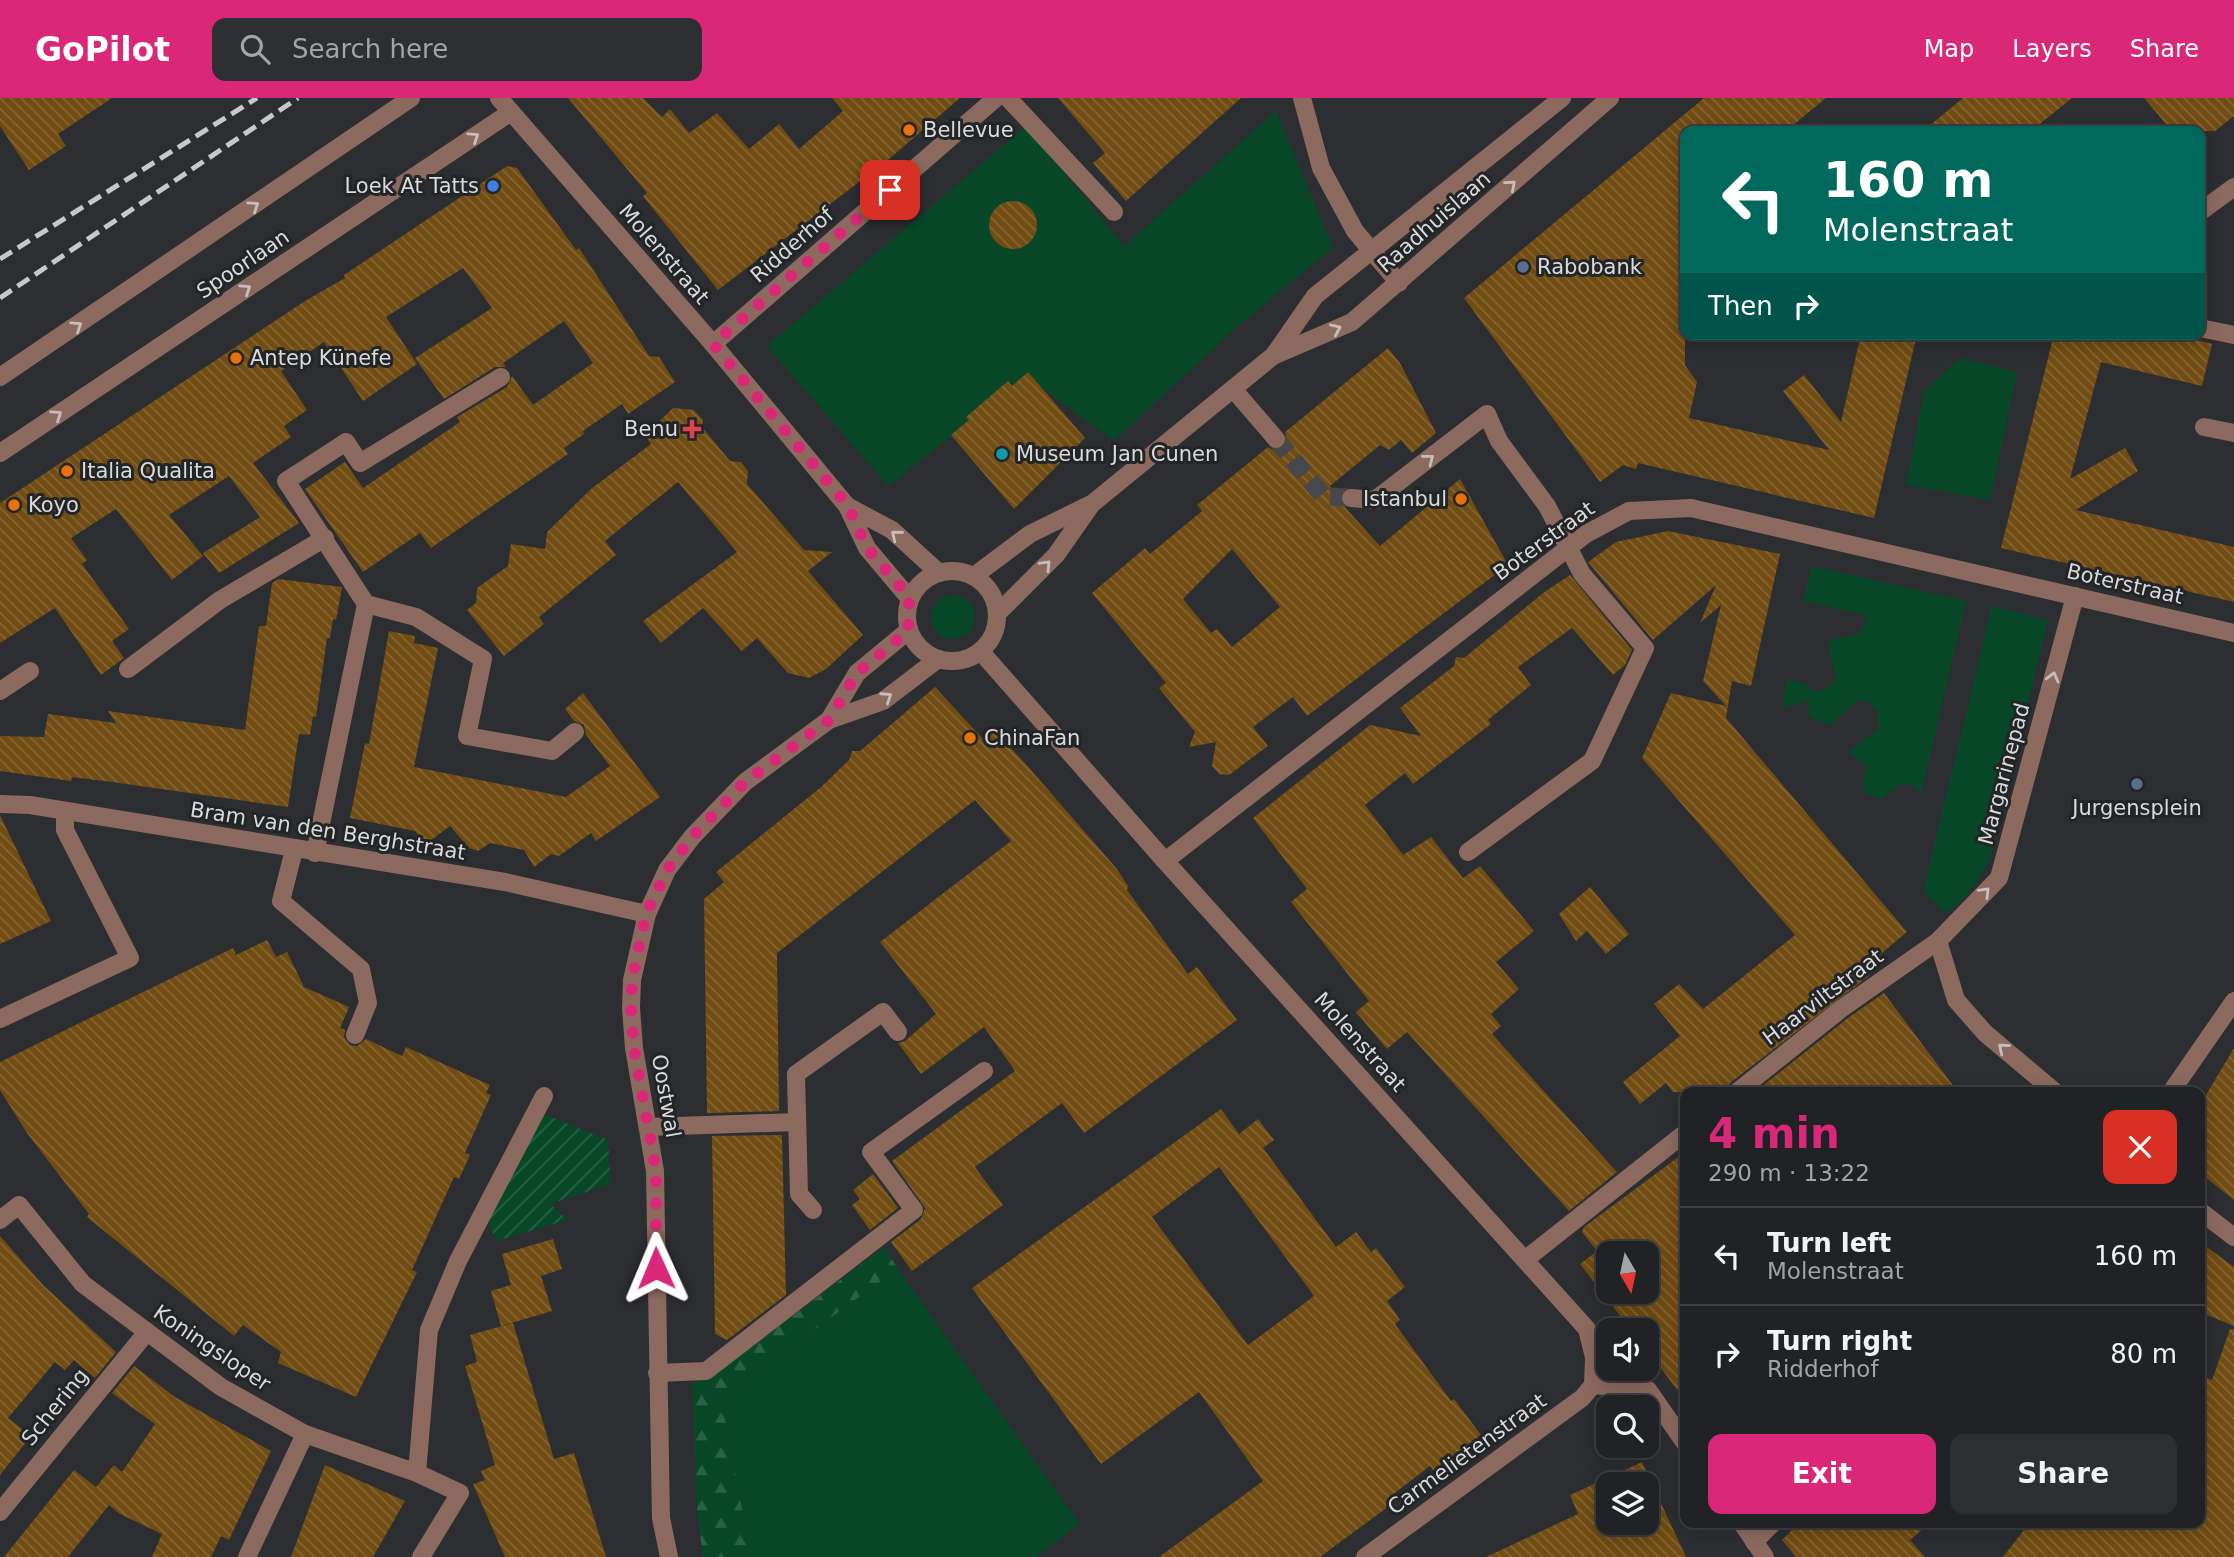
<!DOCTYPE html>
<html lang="en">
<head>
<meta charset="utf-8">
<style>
	:root { --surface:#212225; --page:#2d2f32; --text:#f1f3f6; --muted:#a2a4a7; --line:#3e3f42; --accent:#db2777 }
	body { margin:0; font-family:"DejaVu Sans",sans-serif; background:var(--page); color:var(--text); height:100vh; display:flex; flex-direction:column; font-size:26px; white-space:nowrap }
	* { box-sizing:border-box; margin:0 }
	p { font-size:23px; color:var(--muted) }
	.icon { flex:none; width:38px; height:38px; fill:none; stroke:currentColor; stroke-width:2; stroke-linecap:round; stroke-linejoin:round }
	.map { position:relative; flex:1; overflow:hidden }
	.details { position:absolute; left:1680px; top:989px; width:525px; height:441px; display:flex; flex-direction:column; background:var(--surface); border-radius:14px; box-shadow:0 4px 18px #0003,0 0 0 2px var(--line) }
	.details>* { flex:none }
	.top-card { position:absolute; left:1680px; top:28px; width:525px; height:214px; border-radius:14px; box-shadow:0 4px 18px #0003,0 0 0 2px var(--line); background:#00695c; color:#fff; overflow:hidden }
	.needle { width:46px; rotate:171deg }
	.buttons { position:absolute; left:1596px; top:1143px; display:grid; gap:14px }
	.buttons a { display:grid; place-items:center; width:63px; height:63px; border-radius:14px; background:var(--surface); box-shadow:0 4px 18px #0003,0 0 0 2px var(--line); font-size:35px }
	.pin { position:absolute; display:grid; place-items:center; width:60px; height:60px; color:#fff; margin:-30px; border-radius:14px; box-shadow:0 4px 10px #0006 }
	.me { position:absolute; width:77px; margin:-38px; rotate:359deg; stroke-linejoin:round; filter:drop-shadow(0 0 5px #0008) }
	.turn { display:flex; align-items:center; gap:24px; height:147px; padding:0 28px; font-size:32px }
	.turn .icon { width:91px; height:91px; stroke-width:2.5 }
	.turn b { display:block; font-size:49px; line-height:60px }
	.then { display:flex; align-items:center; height:66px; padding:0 28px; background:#0003; gap:14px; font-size:26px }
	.round { display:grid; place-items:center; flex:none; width:74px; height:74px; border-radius:14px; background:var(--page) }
	.headline { display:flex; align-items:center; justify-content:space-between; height:119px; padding:0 28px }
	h1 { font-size:42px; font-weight:700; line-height:52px; color:var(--accent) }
	.action { display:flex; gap:14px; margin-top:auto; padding:14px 28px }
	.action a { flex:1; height:80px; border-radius:14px; background:var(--accent); color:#fff; font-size:28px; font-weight:700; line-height:80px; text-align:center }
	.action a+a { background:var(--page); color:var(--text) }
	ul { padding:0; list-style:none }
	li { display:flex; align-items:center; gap:21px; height:98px; padding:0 28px; border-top:2px solid var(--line) }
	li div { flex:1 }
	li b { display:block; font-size:26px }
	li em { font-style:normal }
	header { display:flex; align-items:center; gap:42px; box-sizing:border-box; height:98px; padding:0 35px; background:var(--accent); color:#fff }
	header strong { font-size:33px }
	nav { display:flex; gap:38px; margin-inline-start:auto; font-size:24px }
	.search { width:490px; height:63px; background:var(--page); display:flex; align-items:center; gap:18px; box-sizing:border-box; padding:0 24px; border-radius:14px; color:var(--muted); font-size:26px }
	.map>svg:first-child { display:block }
</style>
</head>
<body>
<header>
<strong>GoPilot</strong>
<div class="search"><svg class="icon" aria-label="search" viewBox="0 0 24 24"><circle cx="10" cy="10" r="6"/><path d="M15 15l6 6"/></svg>Search here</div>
<nav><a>Map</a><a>Layers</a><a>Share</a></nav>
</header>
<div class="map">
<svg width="2234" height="1459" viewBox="0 0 2234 1459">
	<defs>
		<pattern id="forest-firs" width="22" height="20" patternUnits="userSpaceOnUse" patternTransform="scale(1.75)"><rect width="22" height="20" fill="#084828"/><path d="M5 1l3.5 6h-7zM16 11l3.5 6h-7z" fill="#2b6247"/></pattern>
		<pattern id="garden-furrows" width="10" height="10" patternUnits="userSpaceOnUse" patternTransform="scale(1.75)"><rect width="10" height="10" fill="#084828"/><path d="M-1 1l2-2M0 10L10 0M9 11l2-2" fill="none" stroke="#2b6247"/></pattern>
		<pattern id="building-back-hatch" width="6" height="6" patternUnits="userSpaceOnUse" patternTransform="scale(1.75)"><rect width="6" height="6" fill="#714c13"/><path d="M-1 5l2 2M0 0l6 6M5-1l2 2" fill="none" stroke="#856535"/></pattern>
	</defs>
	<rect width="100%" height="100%" fill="#2c2e31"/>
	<!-- grass -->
	<g fill="#084828">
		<polygon points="1276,13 1333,150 1239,227 1114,343 1027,279 888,388 767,248 1026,28 1124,148"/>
		<polygon points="1960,260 2017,274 1990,402 1906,387 1924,293"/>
		<path d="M1812 468 1966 503 1921 695 1912 687 1902 686 1881 701 1865 695 1862 691 1866 667 1851 657 1850 652 1879 631 1877 613 1869 605 1858 602 1831 626 1814 622 1808 616 1809 606 1802 603 1787 610 1782 608 1787 582C1801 582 1807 590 1820 594L1836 583 1828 548 1830 542 1859 536 1867 518 1803 503Z"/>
		<circle cx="953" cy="519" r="22"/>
		<path d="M1992 508 2048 522 1991 758C1986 772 1959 813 1944 814L1923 793Z"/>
		<polygon points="898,1171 1080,1426 1036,1459 751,1459 721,1299"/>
	</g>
	<!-- forest -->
	<polygon fill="url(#forest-firs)" points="884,1149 898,1171 721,1299 751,1459 703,1459 697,1413 692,1285 711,1279"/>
	<!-- garden -->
	<polygon fill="url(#garden-furrows)" points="544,1016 608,1042 611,1086 550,1106 568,1122 496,1143 487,1121"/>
	<!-- building -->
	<g fill="url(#building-back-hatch)" fill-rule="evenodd">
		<polygon points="0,0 112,0 58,36 66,48 29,72 0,28"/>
		<polygon points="568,0 643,0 662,19 670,11 689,35 717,15 749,51 779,26 799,51 843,13 832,0 960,0 889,61 718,192 643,98 647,95"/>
		<polygon points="1058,0 1241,0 1126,103 1093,65 1105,55"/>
		<polygon points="1704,0 1826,0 1786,33 1685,33 1685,267 1697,284 1689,320 1829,352 1783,293 1804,277 1841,324 1861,236 1917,236 1874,420 1638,365 1636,371 1623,367 1600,384 1464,200"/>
		<polygon points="1963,0 2072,0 2031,33 1923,33"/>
		<polygon points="2144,0 2234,0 2234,18 2215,33 2172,33"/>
		<polygon points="507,68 517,70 576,152 579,150 649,258 659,259 675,284 628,316 622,306 583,333 584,336 564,350 568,356 431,450 420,435 363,474 305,391 345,364 363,390 460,324 457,319 507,289 512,278 533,307 593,265 564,223 503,265 506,269 495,269 444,301 415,260 492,210 463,170 386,219 417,266 363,303 324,244 281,273 307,312 284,328 291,339 253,365 299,425 219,475 203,455 260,419 229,378 169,417 203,458 172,482 116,411 71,440 87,462 82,466 129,531 112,543 124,560 101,577 55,510 0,545 0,405 305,203 345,180 344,177"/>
		<circle cx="1013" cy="127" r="24"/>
		<polygon points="2054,236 2173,236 2212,246 2202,288 2101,264 2070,381 2125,350 2138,373 2076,412 2234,449 2234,504 2001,450"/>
		<path d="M1388 250 1400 265 1436 335 1412 355 1401 342 1389 352 1380 347 1330 388 1341 405 1380 448 1460 381 1508 467 1307 618 1293 599 1253 629 1268 648 1229 677 1219 676 1212 668 1216 644 1189 649 1195 634 1159 590 1166 585 1092 495 1145 450 1150 456 1202 413 1197 407 1268 349 1273 352 1283 350 1287 344 1285 334ZM1232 451 1280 509 1232 549 1217 531 1211 535 1183 501Z"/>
		<polygon points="1028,274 1085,340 1014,411 951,337 969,322 966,319 1008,283 1012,288"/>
		<polygon points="673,310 694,312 703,322 702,329 730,363 741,364 748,373 747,386 804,452 832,454 808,473 863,537 826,571 809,580 788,575 757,540 742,553 703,510 661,545 643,523 737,454 678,384 605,443 616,457 539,519 544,526 504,558 467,512 476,505 477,490 508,468 511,446 545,451 547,434 591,391 651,346 645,337"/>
		<polygon points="1668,433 1780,456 1751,588 1732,583 1726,620 1907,834 1864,870 1870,877 1730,985 1726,994 1673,994 1666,985 1640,1006 1623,984 1680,938 1654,906 1679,886 1703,911 1795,837 1642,660 1671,595 1726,608 1703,583 1721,507 1700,525 1716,487 1653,542 1588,464 1616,444"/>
		<polygon points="1570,477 1632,552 1625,567 1613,577 1572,530 1518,569 1531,587 1488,622 1491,626 1413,686 1405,675 1365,707 1403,757 1431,739 1463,780 1480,768 1534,833 1496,864 1519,891 1491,916 1501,928 1492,936 1617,1074 1569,1113 1407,934 1387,951 1356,914 1369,903 1291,804 1307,791 1253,720 1370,627 1421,638 1400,610 1454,568 1456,559 1464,560 1543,495"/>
		<polygon points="278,481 342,489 336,522 333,521 330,540 327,540 316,619 313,618 310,637 299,636 288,709 112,684 72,679 71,683 0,673 0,638 44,639 48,616 116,625 108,613 245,632 259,528 266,528 272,485"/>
		<polygon points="389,533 415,538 414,545 438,550 414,669 566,699 610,668 586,637 584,627 574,623 565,611 583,595 660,699 596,743 591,735 559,758 551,756 534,769 524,752 490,745 478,753 469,750 450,728 430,743 421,741 415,733 350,720 365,645 369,646"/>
		<polygon points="935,589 983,641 993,632 1023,663 1117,771 1128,788 1127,792 1188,876 1197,869 1237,922 1084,1035 1062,1005 975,1069 1003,1107 912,1173 891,1144 921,1121 925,1110 892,1063 1015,973 984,929 921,976 898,945 905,943 936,916 880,844 1011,743 975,702 777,855 779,1013 707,1015 704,801 724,784 716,774 821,689 849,662 852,653 860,653"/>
		<polygon points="0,717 51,823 0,846"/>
		<polygon points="1590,789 1629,836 1606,856 1587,833 1576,843 1559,816"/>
		<polygon points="267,842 276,859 287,854 304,889 349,909 340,930 345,932 344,939 350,947 357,948 366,941 402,958 406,949 490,987 486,995 491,997 465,1055 470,1057 459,1081 454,1079 412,1172 417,1174 356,1299 278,1265 281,1254 243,1227 234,1238 87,1119 89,1116 27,1035 0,992 0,964 233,850 236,857"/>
		<polygon points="1884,895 1958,994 1755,994 1848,920"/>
		<polygon points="2234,950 2234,1102 2200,1075 2200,1007"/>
		<path d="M1221 1011 1239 1036 1258 1021 1274 1042 1263 1050 1336 1149 1356 1134 1371 1154 1376 1150 1405 1189 1387 1203 1400 1222 1395 1226 1451 1303 1454 1301 1481 1337 1433 1372 1430 1368 1392 1397 1396 1403 1320 1459H1159L1263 1383 1199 1294 1101 1366 972 1190ZM1219 1069 1314 1198 1248 1247 1152 1119Z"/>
		<polygon points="782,1037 786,1197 727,1242 715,1236 712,1038"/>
		<path d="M1685 1054V1302L1647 1252V1232H1631L1580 1166 1597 1153 1582 1134 1584 1129ZM1608 1155H1647V1194H1608Z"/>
		<polygon points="873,1076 898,1110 870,1132 852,1107 860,1101 853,1092"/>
		<polygon points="0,1138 43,1187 116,1254 95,1280 74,1262 65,1272 55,1264 8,1320 31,1338 0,1377"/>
		<polygon points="553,1141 562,1171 541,1178 552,1213 501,1228 491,1193 511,1187 502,1156"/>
		<polygon points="2200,1144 2234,1169 2234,1228 2200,1214"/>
		<polygon points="513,1225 554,1361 574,1355 606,1459 505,1459 473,1386 485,1382 481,1373 495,1367 465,1268 477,1264 470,1237"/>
		<polygon points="2230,1231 2234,1231 2234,1459 2003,1459 2030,1424 2200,1424 2200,1277 2212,1282"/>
		<polygon points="134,1268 175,1299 271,1353 229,1442 221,1438 211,1459 152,1459 162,1436 120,1416 109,1407 68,1459 4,1459 74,1372 96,1389 114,1367 122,1374 155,1326 112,1295"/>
		<path d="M1642 1364 1686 1459H1486L1578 1416 1570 1397ZM1608 1386H1647V1424H1608Z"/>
		<polygon points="325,1367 405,1403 373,1459 291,1459"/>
		<polygon points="1800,1424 1931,1424 1910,1442 1925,1459 1796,1459 1782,1442"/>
	</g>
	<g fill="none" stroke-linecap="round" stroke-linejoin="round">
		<!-- minor-tunnel -->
		<polyline stroke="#46484b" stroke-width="18" stroke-dasharray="18 9" stroke-linecap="butt" points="1276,341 1323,398 1351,400"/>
		<!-- minor -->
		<g stroke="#8d6a60" stroke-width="18">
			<polyline points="499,0 713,246 847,408 867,450 910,501"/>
			<polyline points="1008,0 1114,114"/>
			<polyline points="1302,0 1321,70 1355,133 1399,185"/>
			<polyline points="2200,114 2234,89"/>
			<polyline points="2200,230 2234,237"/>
			<polyline points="713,246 996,0"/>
			<polyline points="1274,257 1315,198 1562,0"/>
			<polyline points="0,279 411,0"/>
			<polyline points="1233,291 1276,341"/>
			<polyline points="2204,329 2234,335"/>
			<polyline points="0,355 511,14"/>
			<polyline points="1351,400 1375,402 1487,316 1499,343 1547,408 1582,476 1645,550 1592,663 1468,754"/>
			<polyline points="847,408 892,432 939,475"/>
			<circle cx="952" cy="518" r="45"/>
			<polyline points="974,478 1030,436 1093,405 1273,258 1352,224 1610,0"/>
			<polyline points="366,506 286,383 346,344 360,365 501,279"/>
			<polyline points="998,515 1056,457 1091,407"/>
			<polyline points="982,555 1165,763 1587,1231 1594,1259 1593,1287"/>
			<polyline points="128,571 220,502 325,440"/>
			<polyline points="0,593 30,573"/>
			<polyline points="829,622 857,575 909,532"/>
			<polyline points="0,706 30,707 505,784 647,816"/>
			<polyline points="294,752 281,803 361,871 368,905 355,937"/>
			<polyline points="315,755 366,506 416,519 483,561 467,638 552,653 575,634"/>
			<polyline points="1165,763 1586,436 1629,413 1691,410 2234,535"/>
			<polyline points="1938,843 1956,902 1985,935 2055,994"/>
			<polyline points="0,921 130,860 65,732 65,713"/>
			<polyline points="1737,994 1841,911 1938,843 1999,780 2075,498"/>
			<polyline points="2171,994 2234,903"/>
			<polyline points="648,1029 797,1024"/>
			<polyline points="813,1112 799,1096 796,976 883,914 898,934"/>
			<polyline points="2200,1113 2234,1139"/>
			<polyline points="0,1122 19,1107 83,1186 221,1289 305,1336 417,1375 460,1395 421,1459"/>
			<polyline points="1526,1161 1685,1035"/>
			<polyline points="657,1275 706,1273 914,1112 871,1054 984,973"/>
			<polyline points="1593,1287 1648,1292 1685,1345"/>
			<polyline points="417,1375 429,1232 458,1163 544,998"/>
			<polyline points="0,1414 147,1234"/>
			<polyline points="1741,1424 1765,1459"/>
			<polyline points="1754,1444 1774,1424"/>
			<polyline points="247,1459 305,1336"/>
			<polyline points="669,1459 661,1420 655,1073 634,950 631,910 632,882 647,816 667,772 692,739 745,684 829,622 883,603 938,561"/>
			<polyline points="1365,1459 1582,1300 1593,1287"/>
		</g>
		<!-- rail -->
		<g stroke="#c7c8ca" stroke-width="5" stroke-dasharray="14 7" stroke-linecap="butt">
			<polyline points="0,161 257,0"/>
			<polyline points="0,200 298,0"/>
		</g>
	</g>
	<!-- one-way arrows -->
	<defs><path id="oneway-chevron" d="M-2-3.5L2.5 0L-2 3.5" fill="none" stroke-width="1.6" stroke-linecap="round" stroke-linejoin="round" transform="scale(1.75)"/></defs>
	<g stroke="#c6bebd">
		<use href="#oneway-chevron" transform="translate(474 39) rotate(-34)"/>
		<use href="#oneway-chevron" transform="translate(1511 87) rotate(-41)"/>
		<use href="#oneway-chevron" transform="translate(254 108) rotate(-34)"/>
		<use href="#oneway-chevron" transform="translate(246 191) rotate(-34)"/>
		<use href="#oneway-chevron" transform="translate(77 228) rotate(-34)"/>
		<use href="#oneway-chevron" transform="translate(1336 231) rotate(-24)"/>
		<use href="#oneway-chevron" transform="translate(57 317) rotate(-34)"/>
		<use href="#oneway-chevron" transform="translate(1429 361) rotate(-38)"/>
		<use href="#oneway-chevron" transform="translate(896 437) rotate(-141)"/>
		<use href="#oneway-chevron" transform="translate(1046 467) rotate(-46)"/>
		<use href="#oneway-chevron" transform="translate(2053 579) rotate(-75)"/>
		<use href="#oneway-chevron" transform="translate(887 599) rotate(-33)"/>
		<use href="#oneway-chevron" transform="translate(1985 794) rotate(-46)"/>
		<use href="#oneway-chevron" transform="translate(2003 950) rotate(-140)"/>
	</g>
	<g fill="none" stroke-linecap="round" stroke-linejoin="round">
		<!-- route -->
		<polyline stroke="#db2777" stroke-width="12" stroke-dasharray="0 21.6" points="656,1170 656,1073 634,950 631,911 632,882 646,816 667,772 692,739 745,684 829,622 857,575 909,532 907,516 910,500 867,450 848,408 713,246 890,92"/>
	</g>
	<!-- markers -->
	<g fill="#e8710a" stroke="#232527" stroke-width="2.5">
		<circle cx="909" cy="32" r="7"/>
		<circle cx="236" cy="260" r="7"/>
		<circle cx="67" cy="373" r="7"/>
		<circle cx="1461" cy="401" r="7"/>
		<circle cx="14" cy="407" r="7"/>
		<circle cx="970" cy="640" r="7"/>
	</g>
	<circle fill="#3f7fe0" stroke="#232527" stroke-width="2.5" cx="493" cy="88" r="7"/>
	<g fill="#5c6f8a" stroke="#232527" stroke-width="2.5">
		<circle cx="1523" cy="169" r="7"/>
		<circle cx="2137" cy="686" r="7"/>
	</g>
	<path fill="#e0444e" stroke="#232527" stroke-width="2.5" d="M688.5 320.5h7v7h7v7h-7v7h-7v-7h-7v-7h7z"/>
	<circle fill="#0f9aa8" stroke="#232527" stroke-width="2.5" cx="1002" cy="356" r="7"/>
	<g text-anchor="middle" stroke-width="6" stroke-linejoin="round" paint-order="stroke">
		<!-- poi labels -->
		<g font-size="21" fill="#d9dadc" stroke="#232527" text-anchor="start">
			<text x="923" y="39">Bellevue</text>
			<text x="479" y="95" text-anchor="end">Loek At Tatts</text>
			<text x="1537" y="176">Rabobank</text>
			<text x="250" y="267">Antep Künefe</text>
			<text x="678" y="338" text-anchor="end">Benu</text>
			<text x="1016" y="363">Museum Jan Cunen</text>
			<text x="81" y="380">Italia Qualita</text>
			<text x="1447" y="408" text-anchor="end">Istanbul</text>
			<text x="28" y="414">Koyo</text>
			<text x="984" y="647">ChinaFan</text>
			<text x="2137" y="717" text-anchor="middle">Jurgensplein</text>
		</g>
		<!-- street labels -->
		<g font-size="21" fill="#d9dadc" stroke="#232527">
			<text transform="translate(1434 124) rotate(-41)" y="7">Raadhuislaan</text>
			<text transform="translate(792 147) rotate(-41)" y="7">Ridderhof</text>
			<text transform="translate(664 156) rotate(49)" y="7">Molenstraat</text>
			<text transform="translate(243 166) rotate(-34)" y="7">Spoorlaan</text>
			<text transform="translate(1544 443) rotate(-36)" y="7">Boterstraat</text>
			<text transform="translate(2125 486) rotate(13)" y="7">Boterstraat</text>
			<text transform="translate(2004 676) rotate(-75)" y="7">Margarinepad</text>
			<text transform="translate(328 733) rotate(9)" y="7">Bram van den Berghstraat</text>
			<text transform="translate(1823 899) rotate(-37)" y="7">Haarviltstraat</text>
			<text transform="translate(1360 944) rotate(48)" y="7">Molenstraat</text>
			<text transform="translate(666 998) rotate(80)" y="7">Oostwal</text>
			<text transform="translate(212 1250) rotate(34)" y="7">Koningsloper</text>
			<text transform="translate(55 1309) rotate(-51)" y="7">Schering</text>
			<text transform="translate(1467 1356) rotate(-36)" y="7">Carmelietenstraat</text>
		</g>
	</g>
</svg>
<div class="buttons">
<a><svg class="needle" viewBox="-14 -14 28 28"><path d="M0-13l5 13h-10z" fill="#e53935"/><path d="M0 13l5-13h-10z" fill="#a2a4a7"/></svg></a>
<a><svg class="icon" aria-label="sound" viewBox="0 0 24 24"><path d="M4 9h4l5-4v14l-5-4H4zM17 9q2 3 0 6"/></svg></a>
<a><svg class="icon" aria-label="search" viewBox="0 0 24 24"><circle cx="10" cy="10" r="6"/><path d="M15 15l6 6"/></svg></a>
<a><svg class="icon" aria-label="layers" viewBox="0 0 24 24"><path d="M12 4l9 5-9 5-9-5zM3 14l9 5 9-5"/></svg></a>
</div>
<div class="pin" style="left:890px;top:92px;background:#d93025"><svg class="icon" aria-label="arrive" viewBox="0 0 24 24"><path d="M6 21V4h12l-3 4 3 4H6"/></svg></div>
<svg class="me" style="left:656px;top:1170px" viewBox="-20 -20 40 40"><path d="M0-17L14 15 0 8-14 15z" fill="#db2777" stroke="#fff" stroke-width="4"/></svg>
<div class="top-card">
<div class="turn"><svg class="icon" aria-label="left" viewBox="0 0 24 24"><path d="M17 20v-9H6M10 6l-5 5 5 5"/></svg><div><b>160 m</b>Molenstraat</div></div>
<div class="then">Then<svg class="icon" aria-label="right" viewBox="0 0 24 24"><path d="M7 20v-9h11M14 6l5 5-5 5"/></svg></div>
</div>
<section class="details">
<div class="headline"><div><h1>4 min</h1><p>290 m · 13:22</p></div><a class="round" style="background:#d93025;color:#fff"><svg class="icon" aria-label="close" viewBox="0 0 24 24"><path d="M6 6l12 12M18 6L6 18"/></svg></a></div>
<ul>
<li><svg class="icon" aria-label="left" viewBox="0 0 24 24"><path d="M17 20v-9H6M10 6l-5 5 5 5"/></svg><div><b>Turn left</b><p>Molenstraat</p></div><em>160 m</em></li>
<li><svg class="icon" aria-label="right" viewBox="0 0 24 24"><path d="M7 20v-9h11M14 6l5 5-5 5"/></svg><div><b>Turn right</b><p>Ridderhof</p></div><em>80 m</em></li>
</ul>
<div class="action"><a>Exit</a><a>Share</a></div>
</section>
</div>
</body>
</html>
